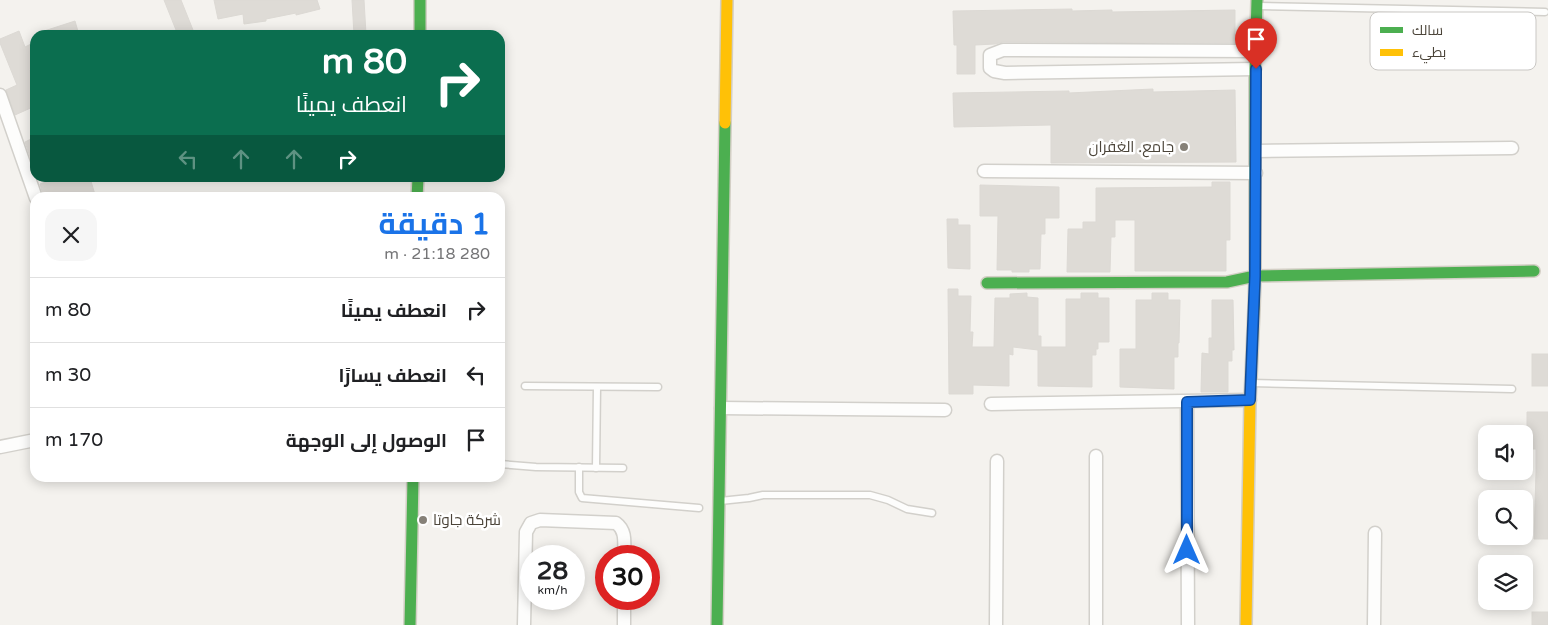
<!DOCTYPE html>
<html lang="ar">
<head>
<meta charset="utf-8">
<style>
	:root { --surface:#fff; --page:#f6f6f6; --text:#202124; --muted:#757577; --line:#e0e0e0; --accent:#1a73e8 }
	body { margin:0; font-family:"Varela Round",Cairo,sans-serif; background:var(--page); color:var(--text); direction:rtl; height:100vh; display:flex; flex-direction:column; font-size:19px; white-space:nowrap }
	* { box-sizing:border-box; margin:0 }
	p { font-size:16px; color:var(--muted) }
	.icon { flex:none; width:28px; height:28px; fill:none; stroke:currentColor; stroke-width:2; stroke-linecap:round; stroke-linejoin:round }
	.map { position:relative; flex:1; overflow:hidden; direction:ltr }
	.side { position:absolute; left:30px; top:192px; width:475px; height:290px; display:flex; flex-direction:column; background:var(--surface); border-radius:15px; box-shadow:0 2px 12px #0003; direction:rtl }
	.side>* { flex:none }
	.hud { position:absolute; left:30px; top:30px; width:475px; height:152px; border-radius:15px; box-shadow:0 2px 12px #0003; direction:rtl; background:#0b6e4f; color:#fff; overflow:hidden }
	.tools { position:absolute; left:1478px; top:425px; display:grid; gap:10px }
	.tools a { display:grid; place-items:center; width:55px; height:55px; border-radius:10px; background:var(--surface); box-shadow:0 2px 12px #0003; font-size:25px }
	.speed { position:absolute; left:520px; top:545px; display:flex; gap:10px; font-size:25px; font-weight:700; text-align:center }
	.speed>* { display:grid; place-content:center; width:65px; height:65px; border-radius:50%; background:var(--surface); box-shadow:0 2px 12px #0003; line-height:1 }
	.speed small { font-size:12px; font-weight:400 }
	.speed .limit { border:8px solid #d22; background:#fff; color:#111 }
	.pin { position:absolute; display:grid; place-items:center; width:42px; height:42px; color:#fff; margin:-51px -21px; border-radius:50% 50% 50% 0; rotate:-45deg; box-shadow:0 0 5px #0007 }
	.pin .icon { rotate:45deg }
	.me { position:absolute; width:55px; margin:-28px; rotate:0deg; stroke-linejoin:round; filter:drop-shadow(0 0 4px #0008) }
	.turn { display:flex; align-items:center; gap:18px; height:105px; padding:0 15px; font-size:22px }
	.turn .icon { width:65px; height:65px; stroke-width:2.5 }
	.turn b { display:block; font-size:35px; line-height:42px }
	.lanes { display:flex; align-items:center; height:48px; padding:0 15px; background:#0003; justify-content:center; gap:25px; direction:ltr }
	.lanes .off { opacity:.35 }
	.round { display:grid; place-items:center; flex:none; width:52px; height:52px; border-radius:15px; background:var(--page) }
	.headline { display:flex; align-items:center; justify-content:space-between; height:85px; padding:0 15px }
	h1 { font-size:30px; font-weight:700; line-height:38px; color:var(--accent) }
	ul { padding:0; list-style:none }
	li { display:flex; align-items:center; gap:15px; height:65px; padding:0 15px; border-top:1px solid var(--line) }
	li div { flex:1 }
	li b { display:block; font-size:19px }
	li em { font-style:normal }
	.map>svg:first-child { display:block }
</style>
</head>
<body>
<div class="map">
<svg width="1548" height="625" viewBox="0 0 1548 625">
	<rect width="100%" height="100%" fill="#f4f2ee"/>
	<!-- building -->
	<g fill="#dedbd6" stroke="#dcd9d4">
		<polygon points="164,0 181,0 195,35 178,35"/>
		<polygon points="214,0 317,0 320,9 296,15 296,13 266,19 266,21 244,24 243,14 218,19"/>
		<polygon points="352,0 364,0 366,34 354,35"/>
		<polygon points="1072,9 1072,11 1112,10 1112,12 1235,10 1235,43 1003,42 995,44 975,45 975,74 957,74 957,45 954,45 953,11"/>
		<polygon points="75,21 79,35 38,35 38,33"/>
		<polygon points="19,31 25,47 35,42 35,66 29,69 35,85 35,106 15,115 6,90 17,85 0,43 0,39"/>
		<polygon points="1153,89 1153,92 1235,90 1236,162 1051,163 1051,125 954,127 953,93 1069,91 1069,93"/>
		<polygon points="35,137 35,171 25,142"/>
		<polygon points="57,178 90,178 96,198 44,198 40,184"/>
		<polygon points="1212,182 1230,182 1230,240 1226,240 1226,271 1135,271 1135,220 1115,220 1115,237 1111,237 1110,272 1067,272 1068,229 1083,229 1083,222 1096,222 1096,188 1212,187"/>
		<polygon points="980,185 1059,187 1059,218 1045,218 1045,234 1041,234 1040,269 1029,269 1029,272 1012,272 1012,270 997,270 998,216 980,216"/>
		<polygon points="947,219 958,219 958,225 970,225 970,269 948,268"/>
		<polygon points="948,289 958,289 958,296 971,296 970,332 973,332 972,347 994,347 995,298 1010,298 1010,294 1027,293 1027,297 1038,298 1038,336 1041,336 1041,347 1066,347 1066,299 1081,299 1081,293 1098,293 1098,298 1109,298 1109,342 1098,342 1098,349 1096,349 1096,355 1092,355 1092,387 1038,386 1038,350 1013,347 1013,355 1009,354 1009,386 973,385 973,394 949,394"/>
		<polygon points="1152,293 1168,293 1168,300 1180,300 1179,343 1178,343 1178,357 1174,357 1174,389 1120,387 1120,349 1136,349 1136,300 1152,300"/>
		<polygon points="1212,300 1233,300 1234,350 1232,350 1232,361 1228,361 1228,392 1201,392 1202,353 1209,354 1209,338 1212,338"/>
		<rect x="1532" y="354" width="16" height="32"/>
		<polygon points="1527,412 1548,412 1548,539 1534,539 1536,472 1536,449 1527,449"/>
		<rect x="1532" y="612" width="16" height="13"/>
	</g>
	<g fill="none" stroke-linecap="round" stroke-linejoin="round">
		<defs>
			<g id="lane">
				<polyline points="1258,6 1545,12"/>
				<polyline points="1252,383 1512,389"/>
				<polyline points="525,386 658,387"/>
				<polyline points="500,464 536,467 623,468"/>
				<polyline points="579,467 579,492 582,498 699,508"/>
				<polyline points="596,468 597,387"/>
				<polyline points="720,501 749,498 763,495 870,495 888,500 907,509 932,513"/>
			</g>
			<g id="street">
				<polyline points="1255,69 1005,73 994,71 990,68 990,55 1003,50 1257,51"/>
				<polyline points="0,95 36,198"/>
				<polyline points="1256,151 1512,148"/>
				<polyline points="984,171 1256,173"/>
				<polyline points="1187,402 1188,625"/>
				<polyline points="991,404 1250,400"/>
				<polyline points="721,408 945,410"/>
				<polyline points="0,447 35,440"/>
				<polyline points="1096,456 1096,625"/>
				<path d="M524 625 526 532 531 523 540 520 616 523C627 531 624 544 624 556"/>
				<polyline points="624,625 624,599"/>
				<polyline points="996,625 997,461"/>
				<polyline points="1374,625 1375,533"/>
			</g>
			<g id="fast">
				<polyline points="420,0 420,35"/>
				<polyline points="417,198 418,178"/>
				<polyline points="987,283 1227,282 1255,276 1534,271"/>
				<polyline points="1254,308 1255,276 1255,69 1257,0"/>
				<polyline points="410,625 413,478"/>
				<polyline points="717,625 725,123"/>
			</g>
			<g id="slow">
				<polyline points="725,123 727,0"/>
				<polyline points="1246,625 1250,400 1254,308"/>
			</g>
		</defs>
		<!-- lane casing -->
		<use href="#lane" stroke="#d2d0cb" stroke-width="9"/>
		<!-- street casing -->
		<use href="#street" stroke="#d2d0cb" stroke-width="15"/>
		<!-- fast casing -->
		<use href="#fast" stroke="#d3cfc5" stroke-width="14"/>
		<!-- slow casing -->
		<use href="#slow" stroke="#d3cfc5" stroke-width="14"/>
		<!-- lane -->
		<use href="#lane" stroke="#fdfdfc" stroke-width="6"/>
		<!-- street -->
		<use href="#street" stroke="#fdfdfc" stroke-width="12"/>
		<!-- fast -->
		<use href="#fast" stroke="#4caf50" stroke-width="11"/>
		<!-- slow -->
		<use href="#slow" stroke="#ffc107" stroke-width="11"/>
	</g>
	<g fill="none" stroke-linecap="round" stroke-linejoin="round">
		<defs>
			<polyline id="route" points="1187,550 1187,402 1250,400 1255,276 1256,69"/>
		</defs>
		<!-- route casing -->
		<use href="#route" stroke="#114b97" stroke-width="12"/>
		<!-- route -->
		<use href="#route" stroke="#1a73e8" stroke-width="9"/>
	</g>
	<!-- markers -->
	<g fill="#868178" stroke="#fff" stroke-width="2">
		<circle cx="1184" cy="147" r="5"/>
		<circle cx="423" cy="520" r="5"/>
	</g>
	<g text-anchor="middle" stroke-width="5" stroke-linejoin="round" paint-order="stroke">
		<!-- poi labels -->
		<g font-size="15" fill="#4b4439" stroke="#fff" text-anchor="end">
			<text x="1174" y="152">جامع. الغفران</text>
			<text x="433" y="525" text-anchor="start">شركة جاوتا</text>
		</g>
	</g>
	<!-- legend -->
	<rect x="1370" y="12" width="166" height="58" rx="8" fill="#fff" stroke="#c9c7c4" stroke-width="1"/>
	<rect x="1380" y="27" width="23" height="6" fill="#4caf50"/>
	<rect x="1380" y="49" width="23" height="7" fill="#ffc107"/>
	<g font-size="14" fill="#4b4439">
		<text x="1412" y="35">سالك</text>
		<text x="1412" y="57">بطيء</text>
	</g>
</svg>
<div class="tools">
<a><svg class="icon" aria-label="sound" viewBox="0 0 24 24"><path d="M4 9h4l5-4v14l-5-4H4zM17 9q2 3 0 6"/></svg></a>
<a><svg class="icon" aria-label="search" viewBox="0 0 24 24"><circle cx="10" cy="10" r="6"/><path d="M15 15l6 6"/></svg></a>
<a><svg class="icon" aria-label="layers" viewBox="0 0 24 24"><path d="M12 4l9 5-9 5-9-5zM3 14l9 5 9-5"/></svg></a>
</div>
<div class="speed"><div>28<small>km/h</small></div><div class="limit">30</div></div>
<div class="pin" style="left:1256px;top:69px;background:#d93025"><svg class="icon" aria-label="arrive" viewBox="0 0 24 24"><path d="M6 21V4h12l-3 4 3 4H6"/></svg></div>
<svg class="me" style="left:1187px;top:550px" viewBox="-20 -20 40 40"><path d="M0-17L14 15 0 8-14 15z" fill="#1a73e8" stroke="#fff" stroke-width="4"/></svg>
<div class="hud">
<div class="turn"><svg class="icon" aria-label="right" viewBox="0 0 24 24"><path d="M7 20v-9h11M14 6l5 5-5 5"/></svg><div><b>80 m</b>انعطف يمينًا</div></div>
<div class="lanes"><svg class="icon off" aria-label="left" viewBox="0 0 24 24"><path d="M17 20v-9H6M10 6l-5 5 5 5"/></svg><svg class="icon off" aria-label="ahead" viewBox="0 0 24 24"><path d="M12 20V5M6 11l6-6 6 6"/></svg><svg class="icon off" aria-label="ahead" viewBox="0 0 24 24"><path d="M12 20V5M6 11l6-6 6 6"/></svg><svg class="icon" aria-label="right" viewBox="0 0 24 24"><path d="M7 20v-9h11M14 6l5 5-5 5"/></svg></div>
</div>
<section class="side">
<div class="headline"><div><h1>1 دقيقة</h1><p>280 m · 21:18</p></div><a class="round"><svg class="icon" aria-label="close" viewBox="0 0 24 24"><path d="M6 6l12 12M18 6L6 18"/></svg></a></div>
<ul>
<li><svg class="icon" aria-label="right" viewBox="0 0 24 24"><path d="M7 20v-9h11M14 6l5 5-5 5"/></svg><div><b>انعطف يمينًا</b></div><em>80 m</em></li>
<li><svg class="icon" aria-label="left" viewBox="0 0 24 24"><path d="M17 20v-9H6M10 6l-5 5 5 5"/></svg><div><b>انعطف يسارًا</b></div><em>30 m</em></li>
<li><svg class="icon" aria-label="arrive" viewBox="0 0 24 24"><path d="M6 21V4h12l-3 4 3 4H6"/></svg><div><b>الوصول إلى الوجهة</b></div><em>170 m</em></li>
</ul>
</section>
</div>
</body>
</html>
